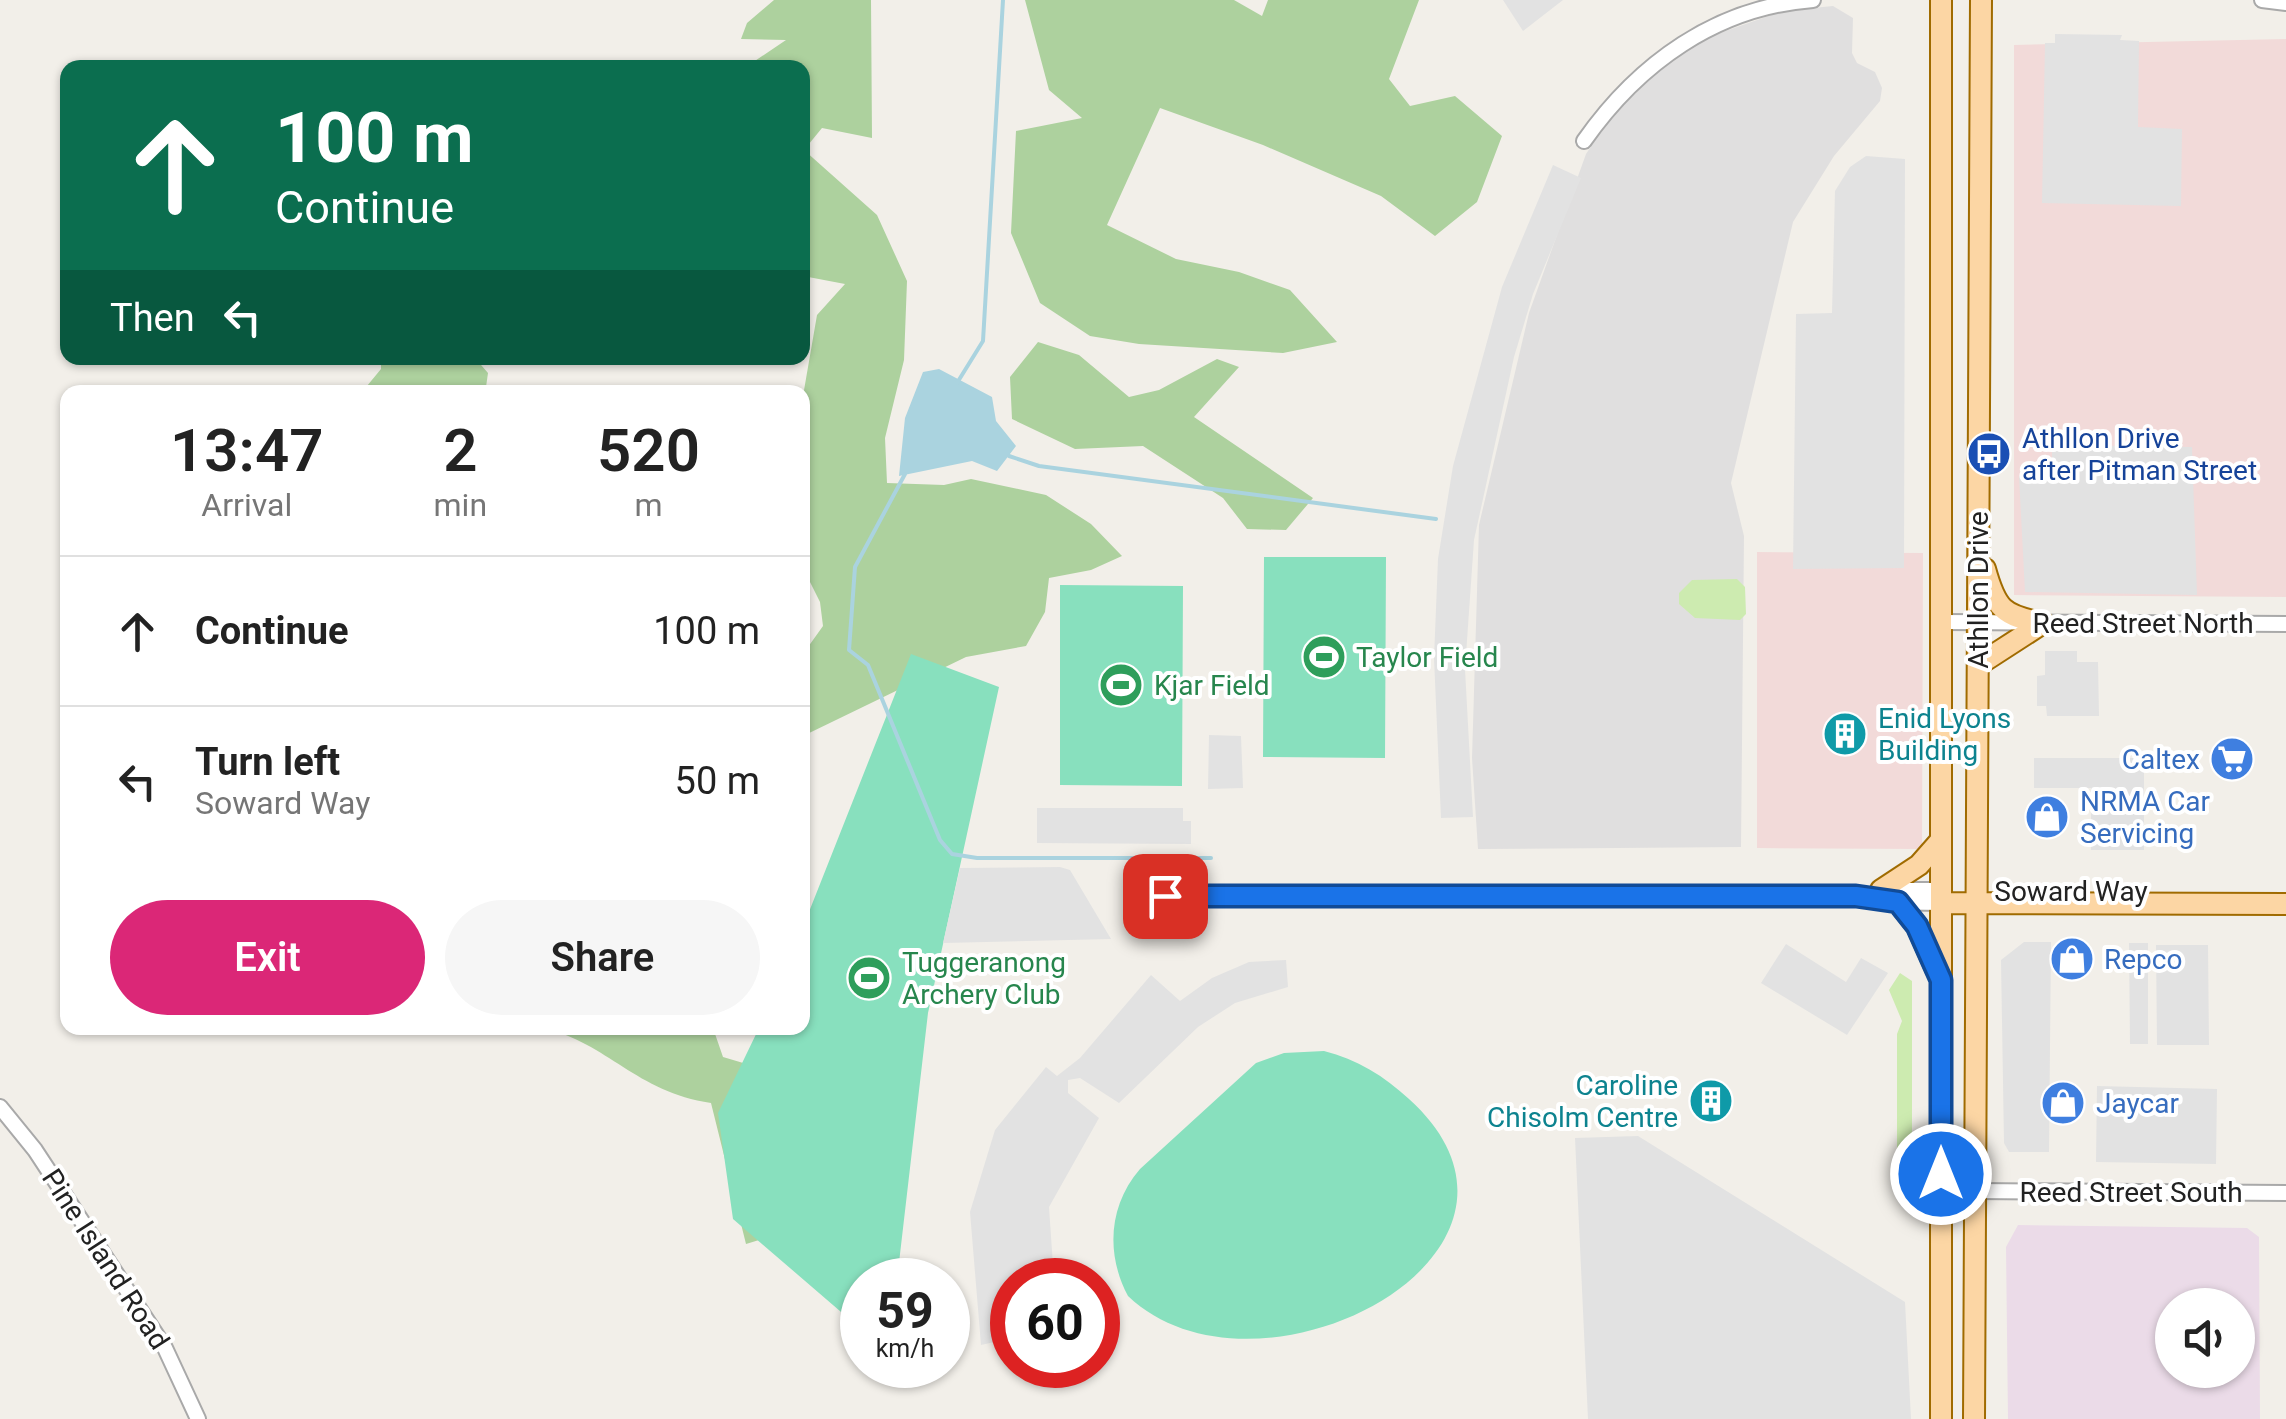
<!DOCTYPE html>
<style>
:root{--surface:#fff;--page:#f6f6f6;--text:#222;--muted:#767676;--line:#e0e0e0;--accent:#db2777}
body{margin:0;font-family:Roboto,sans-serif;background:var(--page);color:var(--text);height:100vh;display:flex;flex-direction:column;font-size:38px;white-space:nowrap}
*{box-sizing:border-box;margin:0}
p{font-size:32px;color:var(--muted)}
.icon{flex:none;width:55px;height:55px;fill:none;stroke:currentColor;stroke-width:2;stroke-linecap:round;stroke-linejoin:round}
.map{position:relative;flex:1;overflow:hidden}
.details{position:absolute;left:60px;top:385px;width:750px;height:650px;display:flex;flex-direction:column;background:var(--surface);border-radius:20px;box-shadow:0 2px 8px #0004}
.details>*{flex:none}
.top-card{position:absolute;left:60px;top:60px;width:750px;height:305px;border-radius:20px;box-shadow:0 2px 8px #0004;background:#0b6e4f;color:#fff;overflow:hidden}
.fabs{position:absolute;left:2155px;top:1288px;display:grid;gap:20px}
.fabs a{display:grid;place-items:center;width:100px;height:100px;border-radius:50%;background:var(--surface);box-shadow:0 2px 8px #0004;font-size:50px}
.speed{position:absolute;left:840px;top:1258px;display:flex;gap:20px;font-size:50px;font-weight:700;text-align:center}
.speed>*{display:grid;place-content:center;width:130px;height:130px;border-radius:50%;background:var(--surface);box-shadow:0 2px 8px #0004;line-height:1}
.speed small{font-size:25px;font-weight:400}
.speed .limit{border:15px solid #d22;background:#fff;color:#111}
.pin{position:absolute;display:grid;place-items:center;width:85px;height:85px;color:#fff;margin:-42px;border-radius:20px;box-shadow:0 5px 15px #0006}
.me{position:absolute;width:110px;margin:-55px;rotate:0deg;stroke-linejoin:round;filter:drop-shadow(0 0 8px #0008)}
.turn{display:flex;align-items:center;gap:35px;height:210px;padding:0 50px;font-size:45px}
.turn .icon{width:130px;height:130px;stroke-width:2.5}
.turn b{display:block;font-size:70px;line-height:85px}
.then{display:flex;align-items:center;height:95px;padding:0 50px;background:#0003;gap:20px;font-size:38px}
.eta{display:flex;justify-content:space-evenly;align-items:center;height:170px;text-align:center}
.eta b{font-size:60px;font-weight:600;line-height:70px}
.cta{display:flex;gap:20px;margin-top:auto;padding:20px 50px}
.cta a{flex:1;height:115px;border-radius:60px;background:var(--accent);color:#fff;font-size:40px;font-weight:600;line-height:115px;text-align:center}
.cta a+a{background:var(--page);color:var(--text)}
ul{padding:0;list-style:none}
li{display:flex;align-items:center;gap:30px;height:150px;padding:0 50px;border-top:2px solid var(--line)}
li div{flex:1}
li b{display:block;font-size:38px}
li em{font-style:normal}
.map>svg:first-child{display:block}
</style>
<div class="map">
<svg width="2286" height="1419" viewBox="0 0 2286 1419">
<rect width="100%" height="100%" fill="#f2efe9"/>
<!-- residential -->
<path fill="#e0dfdf" d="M1833,6L1853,18L1852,53L1857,63L1875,72L1882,88L1880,101L1834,156L1793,222L1731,483L1744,536L1741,847L1478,849L1472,758L1479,525L1529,313L1586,154L1610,118L1670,60L1714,35L1783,11Z"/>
<!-- commercial -->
<path fill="#f2dad9" d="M2286,39V597L2014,595V45Z
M1757,552L1923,553L1922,849L1757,848Z"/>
<!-- industrial -->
<path fill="#ebdbe8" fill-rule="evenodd" d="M2018,1225L2247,1228L2259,1237L2260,1419H2008L2006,1247ZM2172,1305H2238V1370H2172Z"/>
<!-- grass -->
<path fill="#cdebb0" d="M1737,579L1745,587L1746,614L1740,620L1695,618L1679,604V593L1692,580Z
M1900,973L1912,981V1204L1897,1191V1034L1902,1021L1889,990Z"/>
<!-- forest -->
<path fill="#add19e" d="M774,0H871L872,138L822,128L804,150L877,215L907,281L904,360L885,438L887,483L944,485L971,479L1046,495L1091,524L1122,556L1091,570L1049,578L1045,612L1026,646L966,657L803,736V654L823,626L820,602L803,568V396L817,315L845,284L803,276L802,68L746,67L786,40L741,39L747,23Z
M1025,0H1234L1262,16L1268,0H1419L1389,79L1410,106L1455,96L1502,136L1477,202L1435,236L1381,196L1263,145L1160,108L1107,225L1176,259L1239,272L1290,290L1337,342L1283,353L1139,344L1090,336L1040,303L1011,233L1016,131L1082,118L1049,90Z
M1038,342L1079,355L1129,397L1159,390L1217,359L1239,367L1194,417L1313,498L1286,530L1247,529L1223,498L1143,446L1075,449L1012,419L1010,377Z
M381,358H475L488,373L486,387L473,392H362L381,369Z
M543,1028H713L723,1057L760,1068L776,1235L746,1244L711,1103C636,1092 608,1043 543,1028Z"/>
<!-- pitch -->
<path fill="#88e0be" d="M1264,557H1386L1385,758L1263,757Z
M1060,585L1183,586L1182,786L1060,785Z
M911,654L999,687L928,1013L897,1280H862V1330L733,1219L718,1113L759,1028H802L803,927Z
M1324,1051C1357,1059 1384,1076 1409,1099C1579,1253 1257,1419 1128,1296C1106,1255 1108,1206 1140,1169L1256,1063L1284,1053Z"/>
<!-- parking -->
<path fill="#e2e2e2" d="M1503,0H1563L1523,31Z
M2055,34L2122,35L2120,40L2139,41L2138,127L2182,129L2181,206L2042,203L2045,43H2055Z
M1866,156L1905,159L1904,568L1793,569L1796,314L1832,313L1835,191L1850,167Z
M1553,165L1581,178L1533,294L1514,357L1474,540L1465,669L1473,817L1441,818L1434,658L1438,559L1453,466L1502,287Z
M2052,445L2192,447L2197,595L2025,592L2019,476H2052Z
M2045,651H2077V662H2098L2099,716H2047L2046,706H2037V676L2045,675Z
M1209,735L1241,736L1243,788L1208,789Z
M2034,758H2144V850H2091V788H2034Z
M1037,808H1183V821H1191V844L1037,843Z
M1060,867L1070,870L1111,939L943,943L960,868Z
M2024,942H2051L2049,1152H2009L2004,1143L2001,960Z
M2129,943H2148V1044H2130Z
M1786,944L1846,982L1861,958L1888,973L1847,1035L1761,983Z
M2156,945H2208L2209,1045H2157Z
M1286,960L1288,987L1235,1003L1198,1027L1119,1103L1080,1078L1068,1080V1093L1099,1118L1049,1207L1054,1280H1012V1338L981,1345L970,1212L995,1130L1046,1067L1057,1076L1080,1058L1151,975L1180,1001L1212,978L1249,962Z
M2097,1086L2217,1089L2216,1164L2096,1162Z
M1638,1136L1905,1302L1911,1419H1588L1575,1138Z"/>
<!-- water -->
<path fill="#aad3df" d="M939,369L992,397L996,421L1016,446L997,471L972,461L899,476L905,418L923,372Z"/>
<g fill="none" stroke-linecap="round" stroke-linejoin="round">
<!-- stream -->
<path stroke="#aad3df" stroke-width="4" d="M957,383L983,341L1003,0
M1009,456L1039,466L1436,519
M905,474L855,567L849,650L868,665L940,840L952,854L977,858H1211"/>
<defs>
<path id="street" d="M2262,0L2286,3
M1584,141C1638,64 1716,7 1813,0
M1941,622L2286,624
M1881,890H1941
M1165,896H1856L1881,902L1941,903
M0,1107L35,1150L165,1348L198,1419
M1975,1191L2286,1193"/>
<path id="primary" d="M1985,569C1996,609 2003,616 2043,623
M1978,665L2043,623
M1881,890L1919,865L1941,840
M1898,902L1917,926L1936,969
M1941,903L2286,904
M1941,1419V0
M1974,1419L1981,0"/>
</defs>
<!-- street casing -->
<use href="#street" stroke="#a9a9a9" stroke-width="18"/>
<!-- primary casing -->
<use href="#primary" stroke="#a06b00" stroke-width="24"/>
<!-- street -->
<use href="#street" stroke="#fff" stroke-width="14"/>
<!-- primary -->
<use href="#primary" stroke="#fcd6a4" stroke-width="20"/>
</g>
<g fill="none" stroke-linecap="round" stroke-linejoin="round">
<defs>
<path id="route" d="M1165,896H1856L1898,902L1917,926L1941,980V1174"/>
</defs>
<!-- route casing -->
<use href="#route" stroke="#114b97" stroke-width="25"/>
<!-- route -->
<use href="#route" stroke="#1a73e8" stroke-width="18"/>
</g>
<!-- icons -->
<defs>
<symbol id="bus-disc" viewBox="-11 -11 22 22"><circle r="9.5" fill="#1a4fb4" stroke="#fff"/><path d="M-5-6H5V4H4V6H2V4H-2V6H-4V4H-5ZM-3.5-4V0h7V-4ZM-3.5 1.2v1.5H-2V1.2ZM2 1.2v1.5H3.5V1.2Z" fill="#fff"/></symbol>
<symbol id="stadium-disc" viewBox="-11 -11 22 22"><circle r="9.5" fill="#2e9e5b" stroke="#fff"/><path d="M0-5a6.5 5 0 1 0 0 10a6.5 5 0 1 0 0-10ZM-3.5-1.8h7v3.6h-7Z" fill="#fff"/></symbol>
<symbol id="building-disc" viewBox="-11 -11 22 22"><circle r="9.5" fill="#0f9aa8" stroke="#fff"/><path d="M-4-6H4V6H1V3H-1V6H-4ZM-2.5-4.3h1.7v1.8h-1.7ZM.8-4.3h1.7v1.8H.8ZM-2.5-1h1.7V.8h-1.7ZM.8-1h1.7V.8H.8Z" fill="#fff"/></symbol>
<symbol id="supermarket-disc" viewBox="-11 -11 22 22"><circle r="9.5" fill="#3f7fe0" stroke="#fff"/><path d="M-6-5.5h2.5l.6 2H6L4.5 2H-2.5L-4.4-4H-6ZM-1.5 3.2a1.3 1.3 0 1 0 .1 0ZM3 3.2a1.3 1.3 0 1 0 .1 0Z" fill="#fff"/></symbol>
<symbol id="shop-disc" viewBox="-11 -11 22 22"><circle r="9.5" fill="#3f7fe0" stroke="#fff"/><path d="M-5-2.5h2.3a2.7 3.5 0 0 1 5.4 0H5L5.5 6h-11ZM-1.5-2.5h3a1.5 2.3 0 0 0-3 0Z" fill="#fff"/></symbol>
</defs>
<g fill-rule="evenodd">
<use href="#bus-disc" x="1964" y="429" width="50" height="50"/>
<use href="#stadium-disc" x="1299" y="632" width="50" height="50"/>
<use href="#stadium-disc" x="1096" y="660" width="50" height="50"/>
<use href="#building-disc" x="1820" y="709" width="50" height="50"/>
<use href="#supermarket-disc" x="2207" y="734" width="50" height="50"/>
<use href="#shop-disc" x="2022" y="792" width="50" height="50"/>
<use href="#shop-disc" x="2047" y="934" width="50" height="50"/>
<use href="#stadium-disc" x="844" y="953" width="50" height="50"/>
<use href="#building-disc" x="1686" y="1076" width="50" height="50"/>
<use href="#shop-disc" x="2038" y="1078" width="50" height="50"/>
</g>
<g text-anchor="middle" stroke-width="8" stroke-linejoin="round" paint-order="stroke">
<!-- transit labels -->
<g font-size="28" fill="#164399" stroke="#fff" text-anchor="start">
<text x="2022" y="448">Athllon Drive<tspan x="2022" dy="32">after Pitman Street</tspan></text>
</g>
<!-- street labels -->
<g font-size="28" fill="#222" stroke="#fff">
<text transform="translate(1978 590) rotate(-90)" y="10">Athllon Drive</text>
<text x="2143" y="633">Reed Street North</text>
<text x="2071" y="901">Soward Way</text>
<text x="2131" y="1202">Reed Street South</text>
<text transform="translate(106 1259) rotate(57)" y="10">Pine Island Road</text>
</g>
<!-- leisure labels -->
<g font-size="28" fill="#27864d" stroke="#fff" text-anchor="start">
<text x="1356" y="667">Taylor Field</text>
<text x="1154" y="695">Kjar Field</text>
<text x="902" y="972">Tuggeranong<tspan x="902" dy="32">Archery Club</tspan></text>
</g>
<!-- culture labels -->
<g font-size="28" fill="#0d838f" stroke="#fff" text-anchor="start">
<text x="1878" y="728">Enid Lyons<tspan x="1878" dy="32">Building</tspan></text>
<text x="1678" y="1095" text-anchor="end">Caroline<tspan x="1678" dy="32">Chisolm Centre</tspan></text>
</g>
<!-- shop labels -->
<g font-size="28" fill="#366cbe" stroke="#fff" text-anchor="start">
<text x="2200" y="769" text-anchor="end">Caltex</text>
<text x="2080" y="811">NRMA Car<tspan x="2080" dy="32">Servicing</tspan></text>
<text x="2104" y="969">Repco</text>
<text x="2096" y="1113">Jaycar</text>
</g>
</g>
</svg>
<div class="fabs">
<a><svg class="icon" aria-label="sound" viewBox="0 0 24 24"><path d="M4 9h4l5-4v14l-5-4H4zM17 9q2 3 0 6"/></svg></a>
</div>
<div class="speed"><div>59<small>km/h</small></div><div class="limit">60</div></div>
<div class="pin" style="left:1165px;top:896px;background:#d93025"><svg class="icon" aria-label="arrive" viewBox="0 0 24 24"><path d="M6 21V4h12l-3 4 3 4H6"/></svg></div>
<svg class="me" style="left:1941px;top:1174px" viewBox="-20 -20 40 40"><circle r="17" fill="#1a73e8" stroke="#fff" stroke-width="3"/><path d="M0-11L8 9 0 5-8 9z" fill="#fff"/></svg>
<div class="top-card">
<div class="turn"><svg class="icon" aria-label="ahead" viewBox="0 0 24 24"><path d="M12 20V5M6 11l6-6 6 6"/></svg><div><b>100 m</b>Continue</div></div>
<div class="then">Then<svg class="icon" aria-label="left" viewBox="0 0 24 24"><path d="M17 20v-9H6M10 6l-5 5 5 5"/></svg></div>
</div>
<section class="details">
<div class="eta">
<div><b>13:47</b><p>Arrival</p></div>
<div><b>2</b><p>min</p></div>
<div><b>520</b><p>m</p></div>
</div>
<ul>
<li><svg class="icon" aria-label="ahead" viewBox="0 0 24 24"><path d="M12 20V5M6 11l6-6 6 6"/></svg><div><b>Continue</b></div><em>100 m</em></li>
<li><svg class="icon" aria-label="left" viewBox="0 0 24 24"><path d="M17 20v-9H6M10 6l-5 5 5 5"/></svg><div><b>Turn left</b><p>Soward Way</p></div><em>50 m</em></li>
</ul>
<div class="cta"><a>Exit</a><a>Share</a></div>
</section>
</div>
